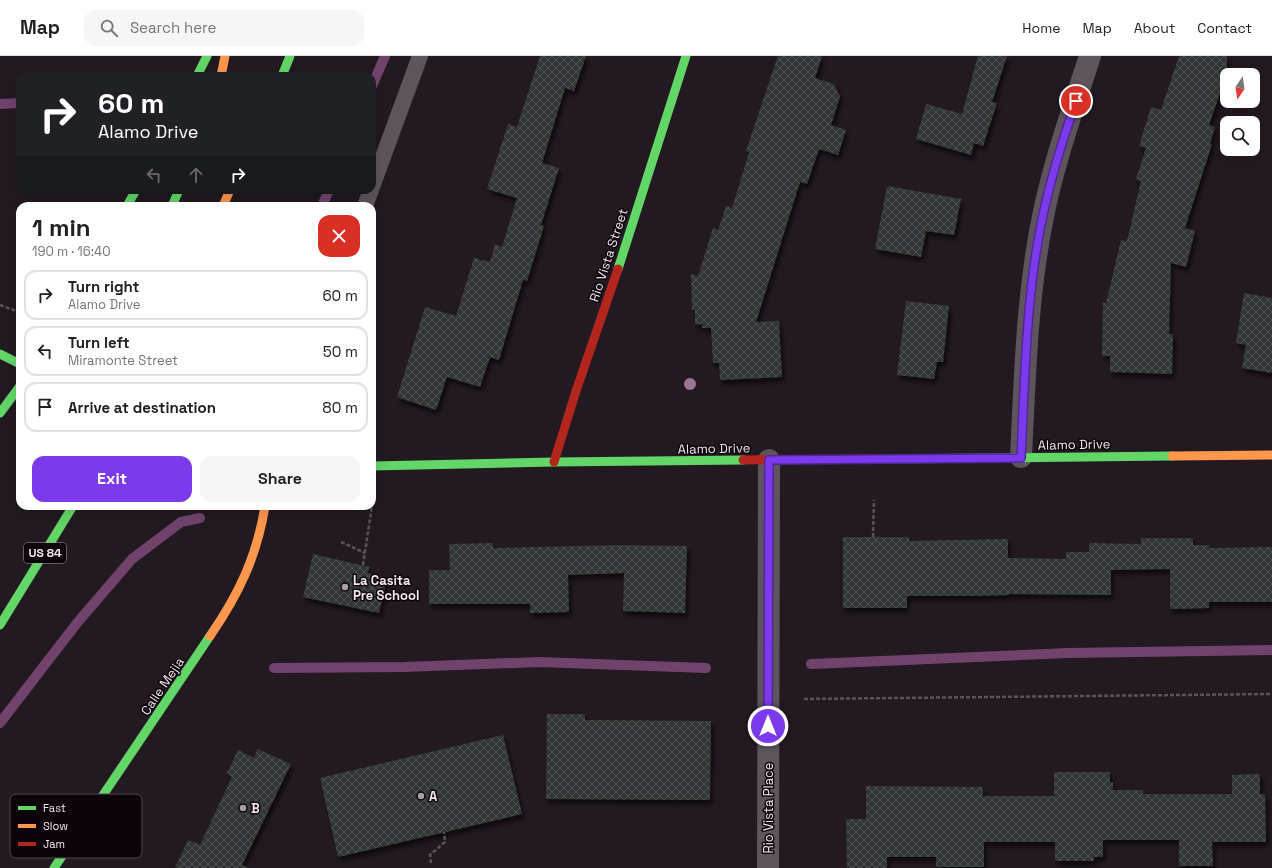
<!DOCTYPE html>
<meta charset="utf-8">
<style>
:root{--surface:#fff;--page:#f6f6f6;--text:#202124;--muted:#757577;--line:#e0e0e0;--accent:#7c3aed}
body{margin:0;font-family:"Space Grotesk",sans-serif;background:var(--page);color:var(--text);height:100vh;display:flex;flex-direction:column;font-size:15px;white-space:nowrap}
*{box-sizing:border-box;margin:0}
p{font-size:13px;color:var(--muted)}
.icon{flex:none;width:22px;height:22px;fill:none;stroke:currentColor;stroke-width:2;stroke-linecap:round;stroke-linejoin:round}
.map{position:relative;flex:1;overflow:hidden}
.panel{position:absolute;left:16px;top:146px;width:360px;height:308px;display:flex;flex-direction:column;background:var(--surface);border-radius:12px;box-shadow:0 4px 16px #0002}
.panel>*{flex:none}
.hud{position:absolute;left:16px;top:16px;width:360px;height:122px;border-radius:12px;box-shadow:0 4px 16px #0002;background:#202124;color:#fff;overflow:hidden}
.needle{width:26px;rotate:193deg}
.buttons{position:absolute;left:1220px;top:12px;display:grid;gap:8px}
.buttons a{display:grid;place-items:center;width:40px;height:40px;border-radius:8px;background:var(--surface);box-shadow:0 4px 16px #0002;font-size:20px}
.pin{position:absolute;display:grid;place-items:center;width:34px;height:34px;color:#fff;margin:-17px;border:2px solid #fff;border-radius:50%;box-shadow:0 1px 4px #0007}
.me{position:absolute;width:44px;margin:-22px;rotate:0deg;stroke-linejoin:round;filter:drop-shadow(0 0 3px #0008)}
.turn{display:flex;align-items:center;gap:14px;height:84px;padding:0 16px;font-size:18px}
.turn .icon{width:52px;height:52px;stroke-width:2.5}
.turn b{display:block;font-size:28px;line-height:34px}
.lanes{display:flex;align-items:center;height:38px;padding:0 16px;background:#0003;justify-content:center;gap:20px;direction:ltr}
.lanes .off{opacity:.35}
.round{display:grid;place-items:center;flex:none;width:42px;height:42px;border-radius:12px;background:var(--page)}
.overview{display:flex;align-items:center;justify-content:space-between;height:68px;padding:0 16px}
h1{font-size:24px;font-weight:700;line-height:30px}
.action{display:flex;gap:8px;margin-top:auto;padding:8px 16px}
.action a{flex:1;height:46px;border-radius:12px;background:var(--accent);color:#fff;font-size:16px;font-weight:700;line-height:46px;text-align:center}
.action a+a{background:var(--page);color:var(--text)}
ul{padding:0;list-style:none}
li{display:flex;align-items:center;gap:12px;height:50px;margin:0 8px 6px;padding:0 8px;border:2px solid var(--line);border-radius:12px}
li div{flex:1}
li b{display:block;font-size:15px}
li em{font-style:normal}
header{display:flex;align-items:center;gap:24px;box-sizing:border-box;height:56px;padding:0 20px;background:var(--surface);border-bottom:1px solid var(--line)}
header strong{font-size:19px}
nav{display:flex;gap:22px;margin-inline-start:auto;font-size:14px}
.search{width:280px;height:36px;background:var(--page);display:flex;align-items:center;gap:10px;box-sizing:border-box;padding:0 14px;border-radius:12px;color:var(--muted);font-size:15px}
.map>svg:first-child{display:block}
</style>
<header>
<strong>Map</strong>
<div class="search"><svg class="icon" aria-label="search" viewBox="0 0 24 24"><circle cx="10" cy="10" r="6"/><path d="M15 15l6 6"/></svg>Search here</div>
<nav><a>Home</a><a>Map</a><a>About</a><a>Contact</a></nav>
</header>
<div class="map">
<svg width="1272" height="812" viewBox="0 0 1272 812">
<defs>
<pattern id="building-cross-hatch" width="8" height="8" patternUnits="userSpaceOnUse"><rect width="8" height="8" fill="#313634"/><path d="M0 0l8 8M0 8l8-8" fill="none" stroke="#4f5352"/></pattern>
<filter id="shadow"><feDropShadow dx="2.5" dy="4.5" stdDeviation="2" flood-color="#0009"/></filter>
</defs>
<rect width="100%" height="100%" fill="#221921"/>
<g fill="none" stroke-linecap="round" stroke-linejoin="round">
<!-- stream -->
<path stroke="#71436c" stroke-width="10" d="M372,30L385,0
M0,48L20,47
M322,150L329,134
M811,608L1068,597L1272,594
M274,612L404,611L539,606L706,612
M0,667L77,567L132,503L181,466L200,462"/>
</g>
<!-- building -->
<path fill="url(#building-cross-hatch)" filter="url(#shadow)" d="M540,0H586L574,35L565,32L542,107L559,112L541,169L544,170L527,225L523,224L499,304L490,301L480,331L447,321L436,354L397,341L425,251L456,260L474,202L490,206L495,188L502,191L517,142L487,133L508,68L517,71Z
M778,0H822L815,22L834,28L840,41L831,69L846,74L838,99L819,93L807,128L800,126L756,266L779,265L782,321L720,324L719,307H713L711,272H702V268L695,269V254H692L691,218L698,220L713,172L718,174L726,150L732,152L749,96L746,95Z
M978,0H1007L992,46L997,47L983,90L974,87L971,99L916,83L926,48L962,58Z
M1179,0H1227V17L1209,69L1215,71L1210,88H1212L1185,172L1195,175L1186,211L1171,207L1169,278H1173L1172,318L1110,316V300H1102L1103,247H1106L1121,184L1127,185L1141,125L1136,123L1146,92L1139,90L1151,51L1161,54Z
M887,130L961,143L954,179L926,175L921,201L875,193Z
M1244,237L1272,242V317L1242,312L1246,289L1236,287Z
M906,245L949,250L943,306H937L934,323L897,319Z
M843,481H909V485L1008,483V502L1066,503V496H1089V487L1141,488V482H1193V489H1209V492L1272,491V546H1209V552L1170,553V513L1111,514V539L1009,538V539L968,540H907V552H843Z
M493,487V492L618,489L687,490L685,557L623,555L624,517L568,519L569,556L530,557V548H429V514H450L449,488Z
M313,498L369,511L368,517L387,522L379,557L303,541Z
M547,658H585V664L711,665L710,744L546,743Z
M503,679L522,758L338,801L320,722Z
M258,693L291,708L242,809L249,812H175L188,784L200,789L232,721L227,717L238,694L254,702Z
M1054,716H1110V727L1113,726V734H1143V738H1232V719L1260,718V738H1265L1266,786H1212L1213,810H1179V784H1103V801H1094V805H1055V786H984V811H936V801H887V812H847L846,763H866V730L983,731V740H1054Z"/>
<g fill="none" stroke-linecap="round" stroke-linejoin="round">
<!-- path -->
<path stroke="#5a5358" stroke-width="2.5" stroke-dasharray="4 2" stroke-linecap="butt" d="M0,249L16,255
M873,481L874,444
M341,486L365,497
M363,509L372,450
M804,643L1272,638
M431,807L430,799L445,786L444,776"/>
<!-- lane -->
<path stroke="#5e555c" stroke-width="16" d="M372,131L420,0
M365,150L371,134"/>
<!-- street -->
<path stroke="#5e555c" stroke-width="22" d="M1021,401C1025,318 1027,233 1045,151C1056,100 1074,50 1090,0
M768,812L769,404"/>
<!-- fast -->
<path stroke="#63d668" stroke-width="9" d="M197,20L207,0
M282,20L290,0
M127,150L136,134
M172,150L179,134
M618,213L686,0
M0,298L20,308
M0,357L20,330
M893,403L1172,400
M372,410L554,406L743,404
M0,569L73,450
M54,812L210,580"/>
<!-- slow -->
<path stroke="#ff974d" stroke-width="9" d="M221,20L225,0
M223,150L230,134
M1172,400L1272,399
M210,580C239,538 257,500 265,450"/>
<!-- jam -->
<path stroke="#b3261e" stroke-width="9" d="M743,404L893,403
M554,406L576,335L618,213"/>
</g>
<!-- trees -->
<circle fill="#9c7596" cx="690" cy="328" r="6"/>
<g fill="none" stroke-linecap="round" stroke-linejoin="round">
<defs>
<path id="route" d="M768,670L769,404L1021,402C1025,318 1026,232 1045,150C1053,115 1064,80 1076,45"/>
</defs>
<!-- route casing -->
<use href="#route" stroke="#51269a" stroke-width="10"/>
<!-- route -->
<use href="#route" stroke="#7c3aed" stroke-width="7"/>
</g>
<!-- markers -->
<g fill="#a99ea8" stroke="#0b050a" stroke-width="1.5">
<circle cx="345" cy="531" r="4"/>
<circle cx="421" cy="740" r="4"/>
<circle cx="243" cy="752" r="4"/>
</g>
<g text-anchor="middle" stroke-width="3" stroke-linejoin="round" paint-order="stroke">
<!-- shield labels -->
<rect fill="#0b050a" stroke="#ada2ab" stroke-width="1" x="24" y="487" width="42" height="20" rx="3"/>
<g font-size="12" font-weight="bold" fill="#f2e6f0">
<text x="45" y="501">US 84</text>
</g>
<!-- street labels -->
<g font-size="13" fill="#f2e6f0" stroke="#0b050a">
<text transform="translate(608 199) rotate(-72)" y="5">Rio Vista Street</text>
<text transform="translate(1074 388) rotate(-1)" y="5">Alamo Drive</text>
<text transform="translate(714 392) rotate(-1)" y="5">Alamo Drive</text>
<text transform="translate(162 630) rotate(-56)" y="5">Calle Mejia</text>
<text transform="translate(768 752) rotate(-90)" y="5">Rio Vista Place</text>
</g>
<!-- poi labels -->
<g font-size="13" font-weight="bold" fill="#f2e6f0" stroke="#0b050a" text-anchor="start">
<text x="353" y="529">La Casita<tspan x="353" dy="15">Pre School</tspan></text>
<text x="429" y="745">A</text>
<text x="251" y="757">B</text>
</g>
</g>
<!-- legend -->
<rect x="10" y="738" width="132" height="64" rx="6" fill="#0b050a" stroke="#50484f" stroke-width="1"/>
<rect x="18" y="750" width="18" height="4" fill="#63d668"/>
<rect x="18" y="768" width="18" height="4" fill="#ff974d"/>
<rect x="18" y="786" width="18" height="4" fill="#b3261e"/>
<g font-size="11" fill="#f2e6f0">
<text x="43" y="756">Fast</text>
<text x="43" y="774">Slow</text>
<text x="43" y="792">Jam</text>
</g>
</svg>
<div class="buttons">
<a><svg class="needle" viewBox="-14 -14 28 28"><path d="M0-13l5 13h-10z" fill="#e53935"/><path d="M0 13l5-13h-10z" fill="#757577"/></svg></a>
<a><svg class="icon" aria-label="search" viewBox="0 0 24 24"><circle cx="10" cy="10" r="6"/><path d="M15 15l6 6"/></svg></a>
</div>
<div class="pin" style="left:1076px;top:45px;background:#d93025"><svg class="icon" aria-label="arrive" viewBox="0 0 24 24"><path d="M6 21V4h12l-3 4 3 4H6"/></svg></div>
<svg class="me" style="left:768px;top:670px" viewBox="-20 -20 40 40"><circle r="17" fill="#7c3aed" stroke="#fff" stroke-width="3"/><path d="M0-11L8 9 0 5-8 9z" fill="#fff"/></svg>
<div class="hud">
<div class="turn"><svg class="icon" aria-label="right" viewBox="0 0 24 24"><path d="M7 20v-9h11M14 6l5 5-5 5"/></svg><div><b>60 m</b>Alamo Drive</div></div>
<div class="lanes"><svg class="icon off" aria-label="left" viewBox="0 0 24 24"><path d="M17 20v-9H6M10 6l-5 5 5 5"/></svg><svg class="icon off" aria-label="ahead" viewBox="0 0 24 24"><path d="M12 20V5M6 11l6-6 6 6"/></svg><svg class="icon" aria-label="right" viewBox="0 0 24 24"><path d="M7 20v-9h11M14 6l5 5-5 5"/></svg></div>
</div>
<section class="panel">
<div class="overview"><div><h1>1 min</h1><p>190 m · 16:40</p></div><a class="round" style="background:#d93025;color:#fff"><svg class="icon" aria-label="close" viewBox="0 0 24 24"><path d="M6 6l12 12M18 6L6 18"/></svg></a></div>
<ul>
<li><svg class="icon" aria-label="right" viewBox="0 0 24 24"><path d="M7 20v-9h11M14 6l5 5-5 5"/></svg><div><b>Turn right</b><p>Alamo Drive</p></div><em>60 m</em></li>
<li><svg class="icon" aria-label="left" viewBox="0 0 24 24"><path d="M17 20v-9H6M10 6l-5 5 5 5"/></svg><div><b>Turn left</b><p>Miramonte Street</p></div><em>50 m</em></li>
<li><svg class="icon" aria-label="arrive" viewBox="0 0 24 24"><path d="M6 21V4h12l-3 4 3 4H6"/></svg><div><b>Arrive at destination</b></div><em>80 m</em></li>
</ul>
<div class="action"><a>Exit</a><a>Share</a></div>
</section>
</div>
